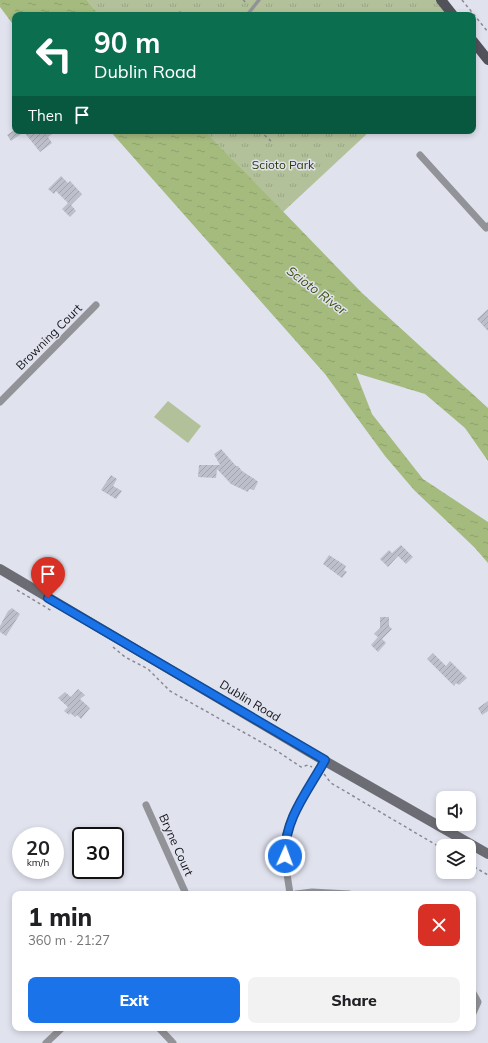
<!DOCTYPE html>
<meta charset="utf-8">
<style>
:root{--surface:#fff;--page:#f2f2f2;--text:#202124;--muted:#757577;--accent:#1a73e8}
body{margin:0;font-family:Mulish,sans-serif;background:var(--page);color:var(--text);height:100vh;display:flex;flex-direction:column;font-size:15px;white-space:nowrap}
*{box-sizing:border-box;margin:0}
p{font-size:13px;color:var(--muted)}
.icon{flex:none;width:22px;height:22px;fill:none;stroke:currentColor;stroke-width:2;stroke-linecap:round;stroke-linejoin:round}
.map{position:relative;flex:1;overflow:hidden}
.side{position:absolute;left:12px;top:891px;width:464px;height:140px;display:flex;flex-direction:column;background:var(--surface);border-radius:8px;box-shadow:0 2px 6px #0003}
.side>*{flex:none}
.hud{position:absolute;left:12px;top:12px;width:464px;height:122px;border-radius:8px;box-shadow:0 2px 6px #0003;background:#0b6e4f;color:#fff;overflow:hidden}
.fabs{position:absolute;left:436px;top:791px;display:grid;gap:8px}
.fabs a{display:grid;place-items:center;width:40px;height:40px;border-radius:8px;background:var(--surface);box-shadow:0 2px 6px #0003;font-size:20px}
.speed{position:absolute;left:12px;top:827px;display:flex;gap:8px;font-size:20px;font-weight:700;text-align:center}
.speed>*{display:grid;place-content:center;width:52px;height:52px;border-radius:50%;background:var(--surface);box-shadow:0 2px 6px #0003;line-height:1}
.speed small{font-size:10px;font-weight:400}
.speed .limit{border:2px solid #111;border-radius:6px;background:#fff;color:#111}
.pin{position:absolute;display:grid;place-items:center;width:34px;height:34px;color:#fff;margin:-41px -17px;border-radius:50% 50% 50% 0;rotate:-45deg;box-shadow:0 0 4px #0007}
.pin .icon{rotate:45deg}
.me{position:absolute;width:44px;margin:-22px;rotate:2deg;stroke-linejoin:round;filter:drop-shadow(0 0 3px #0008)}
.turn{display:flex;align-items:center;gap:14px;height:84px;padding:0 16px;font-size:18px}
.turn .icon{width:52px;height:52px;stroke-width:2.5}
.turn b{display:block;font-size:28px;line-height:34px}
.then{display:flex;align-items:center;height:38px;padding:0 16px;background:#0003;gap:8px;font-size:15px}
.round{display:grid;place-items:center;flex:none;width:42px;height:42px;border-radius:8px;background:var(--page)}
.head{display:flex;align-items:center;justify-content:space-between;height:68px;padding:0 16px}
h1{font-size:24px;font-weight:800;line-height:30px}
.cta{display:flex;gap:8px;margin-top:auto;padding:8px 16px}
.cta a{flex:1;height:46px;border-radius:8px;background:var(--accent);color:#fff;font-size:16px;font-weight:800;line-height:46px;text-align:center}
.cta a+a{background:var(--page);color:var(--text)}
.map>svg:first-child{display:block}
</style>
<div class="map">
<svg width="488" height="1043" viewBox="0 0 488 1043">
<defs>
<pattern id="park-tufts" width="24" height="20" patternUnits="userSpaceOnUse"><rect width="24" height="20" fill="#b3c19a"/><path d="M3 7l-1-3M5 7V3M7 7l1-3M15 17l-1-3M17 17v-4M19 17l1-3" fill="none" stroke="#99a584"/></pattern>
<pattern id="water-ripples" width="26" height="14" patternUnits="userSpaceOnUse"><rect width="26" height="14" fill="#a5bb7e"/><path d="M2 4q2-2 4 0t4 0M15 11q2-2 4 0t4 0" fill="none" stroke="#8da06c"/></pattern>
<pattern id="building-hatch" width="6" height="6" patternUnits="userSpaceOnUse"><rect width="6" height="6" fill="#bdbfca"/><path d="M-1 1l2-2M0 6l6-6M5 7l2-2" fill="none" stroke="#a2a3ad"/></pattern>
</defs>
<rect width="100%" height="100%" fill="#e0e2ee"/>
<!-- park -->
<path fill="url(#park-tufts)" d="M87,0H441L453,15H99Z
M205,131H370L283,212Z"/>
<!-- garden -->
<path fill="#b3c19a" d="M168,401L201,426L188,443L154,417Z"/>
<!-- water -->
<path fill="url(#water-ripples)" d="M0,0H87L99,15H15V27L0,7Z
M110,131H205L362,293L488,408V461L465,428L425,394L356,373L372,414L423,479L488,522V563L474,547L414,490L385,456L325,374Z"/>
<!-- building -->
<path fill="url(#building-hatch)" d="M13,131H56L48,137L52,143L40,152L24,132L11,141L7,135Z
M61,176L68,183L70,181L82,194L71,205L76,211L70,217L62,209L68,203L56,191L54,194L48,189Z
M488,309V331L477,319Z
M221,449L236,466H238L242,471L256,480L258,482L254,490L249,489L248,492L231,484L217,469L216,478L198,477L199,465H220L214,454Z
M111,475L117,479L113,486L122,491L116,499L101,490Z
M401,545L413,557L406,564L398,556L388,567L380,559L389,550L392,553Z
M329,555L346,566L344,570L347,572L342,578L323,564Z
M12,608L20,614L6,636L0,632V626L8,611Z
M380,617H389V626L392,629L382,639L386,643L378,652L371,645L378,637L374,634L380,628Z
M433,653L446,666L450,661L467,678L459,685L456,683L454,686L427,659Z
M78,689L85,695L80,699L90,708L81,719L77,715L75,717L70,713L69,715L64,711L68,707L58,698L65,692L71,697Z
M488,701V711L482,715L478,708Z"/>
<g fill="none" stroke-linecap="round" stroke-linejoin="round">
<!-- path -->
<path stroke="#898a92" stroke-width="1.5" stroke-dasharray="3 3" stroke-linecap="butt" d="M243,0L248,4
M462,0L488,32
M176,15L178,11L185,15
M260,131L273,143
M17,590L52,611
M113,647L125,657L148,669L170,691L277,751L301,767L308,765L312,767
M324,774L331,783L443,849
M469,864L488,875"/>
<!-- service -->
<path stroke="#929398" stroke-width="3.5" d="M247,15L259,0"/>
<!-- minor -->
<path stroke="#929398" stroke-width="7" d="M420,155L486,228L488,226
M0,402L96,305
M146,805L186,894
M290,894C288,878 284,862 285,845C286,814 310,787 325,760
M296,894L312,892L349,894
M473,993L478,1002L473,1013
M159,1028L173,1043
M46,1043L62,1028"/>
<!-- secondary -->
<path stroke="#6c6d74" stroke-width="10" d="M0,569L311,753L488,854"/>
<!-- primary -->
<path stroke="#51525a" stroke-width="10" d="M441,0L453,15
M473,41L488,60"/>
</g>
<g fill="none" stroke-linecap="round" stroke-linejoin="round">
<defs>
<path id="route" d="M48,598L325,760C308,791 284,819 285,856"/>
</defs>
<!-- route casing -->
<use href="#route" stroke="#114b97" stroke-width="10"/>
<!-- route -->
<use href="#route" stroke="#1a73e8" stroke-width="7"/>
</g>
<g text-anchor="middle" stroke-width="3" stroke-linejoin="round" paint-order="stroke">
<!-- park labels -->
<g font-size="12" fill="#2b3809" stroke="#e0e2ee">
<text x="283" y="169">Scioto Park</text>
</g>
<!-- street labels -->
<g font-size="12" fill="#141418" stroke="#e0e2ee">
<text transform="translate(49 337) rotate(-45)" y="4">Browning Court</text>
<text transform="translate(250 701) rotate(31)" y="4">Dublin Road</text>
<text transform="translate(176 845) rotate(66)" y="4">Bryne Court</text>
</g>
<!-- water labels -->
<g font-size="13" font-style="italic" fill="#3e510c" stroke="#e0e2ee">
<text transform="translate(317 290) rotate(37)" y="5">Scioto River</text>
</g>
</g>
</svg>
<div class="fabs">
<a><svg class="icon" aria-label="sound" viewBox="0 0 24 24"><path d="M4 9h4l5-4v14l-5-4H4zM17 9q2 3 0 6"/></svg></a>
<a><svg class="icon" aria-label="layers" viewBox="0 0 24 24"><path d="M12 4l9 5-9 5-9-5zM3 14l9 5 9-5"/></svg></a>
</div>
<div class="speed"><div>20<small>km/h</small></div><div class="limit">30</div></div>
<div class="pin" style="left:48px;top:598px;background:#d93025"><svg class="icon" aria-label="arrive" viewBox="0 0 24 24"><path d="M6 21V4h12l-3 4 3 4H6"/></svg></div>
<svg class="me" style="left:285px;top:856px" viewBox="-20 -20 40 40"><circle r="17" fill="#1a73e8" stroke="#fff" stroke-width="3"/><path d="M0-11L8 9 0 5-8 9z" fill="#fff"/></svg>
<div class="hud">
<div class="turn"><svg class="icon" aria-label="left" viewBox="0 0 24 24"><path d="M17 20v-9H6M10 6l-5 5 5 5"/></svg><div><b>90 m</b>Dublin Road</div></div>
<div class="then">Then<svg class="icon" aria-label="arrive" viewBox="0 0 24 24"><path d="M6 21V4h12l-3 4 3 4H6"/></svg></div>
</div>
<section class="side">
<div class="head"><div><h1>1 min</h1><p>360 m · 21:27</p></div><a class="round" style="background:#d93025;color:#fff"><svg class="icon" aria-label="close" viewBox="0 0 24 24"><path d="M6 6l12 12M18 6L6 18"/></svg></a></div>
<div class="cta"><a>Exit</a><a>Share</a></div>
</section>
</div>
